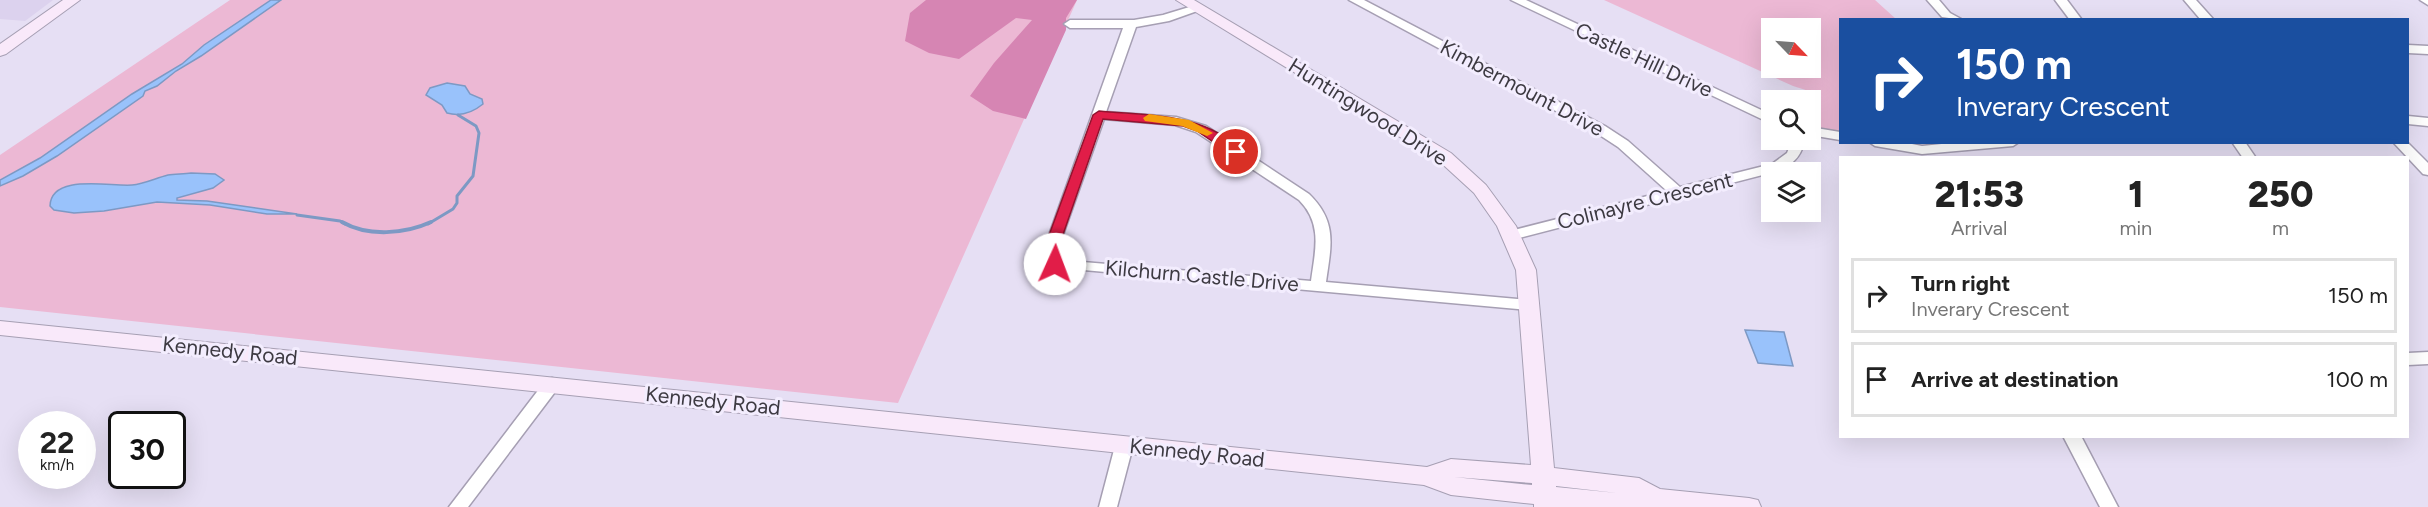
<!DOCTYPE html>
<style>
:root{--surface:#fff;--page:#f6f6f6;--text:#222;--muted:#767676;--line:#e0e0e0}
body{margin:0;font-family:Figtree,sans-serif;background:var(--page);color:var(--text);height:100vh;display:flex;flex-direction:column;font-size:22px;white-space:nowrap}
*{box-sizing:border-box;margin:0}
p{font-size:20px;color:var(--muted)}
.icon{flex:none;width:33px;height:33px;fill:none;stroke:currentColor;stroke-width:2;stroke-linecap:round;stroke-linejoin:round}
.map{position:relative;flex:1;overflow:hidden}
.panel{position:absolute;left:1839px;top:156px;width:570px;height:282px;display:flex;flex-direction:column;background:var(--surface);border-radius:0px;box-shadow:0 6px 24px #0002}
.panel>*{flex:none}
.top-card{position:absolute;left:1839px;top:18px;width:570px;height:126px;border-radius:0px;box-shadow:0 6px 24px #0002;background:#1a4fa0;color:#fff;overflow:hidden}
.needle{width:39px;rotate:115deg}
.buttons{position:absolute;left:1761px;top:18px;display:grid;gap:12px}
.buttons a{display:grid;place-items:center;width:60px;height:60px;border-radius:0px;background:var(--surface);box-shadow:0 6px 24px #0002;font-size:30px}
.speed{position:absolute;left:18px;top:411px;display:flex;gap:12px;font-size:30px;font-weight:700;text-align:center}
.speed>*{display:grid;place-content:center;width:78px;height:78px;border-radius:50%;background:var(--surface);box-shadow:0 6px 24px #0002;line-height:1}
.speed small{font-size:15px;font-weight:400}
.speed .limit{border:3px solid #111;border-radius:9px;background:#fff;color:#111}
.pin{position:absolute;display:grid;place-items:center;width:51px;height:51px;color:#fff;margin:-26px;border:3px solid #fff;border-radius:50%;box-shadow:0 2px 6px #0007}
.me{position:absolute;width:66px;margin:-33px;rotate:2deg;stroke-linejoin:round;filter:drop-shadow(0 0 4px #0008)}
.turn{display:flex;align-items:center;gap:21px;height:126px;padding:0 18px;font-size:27px}
.turn .icon{width:78px;height:78px;stroke-width:2.5}
.turn b{display:block;font-size:42px;line-height:51px}
.eta{display:flex;justify-content:space-evenly;align-items:center;height:102px;text-align:center}
.eta b{font-size:36px;font-weight:800;line-height:42px}
ul{padding:0;list-style:none}
li{display:flex;align-items:center;gap:18px;height:75px;margin:0 12px 9px;padding:0 6px;border:3px solid var(--line);border-radius:0px}
li div{flex:1}
li b{display:block;font-size:22px}
li em{font-style:normal}
.map>svg:first-child{display:block}
</style>
<div class="map">
<svg width="2428" height="507" viewBox="0 0 2428 507">
<rect width="100%" height="100%" fill="#e6dff4"/>
<!-- built -->
<path fill="#dcd2ee" d="M0,0H53L25,21L0,19Z"/>
<!-- green -->
<path fill="#ecb8d4" fill-rule="evenodd" d="M230,0H1077L898,403L0,307V155Z
M1604,0H1875L1896,19L1840,20V132L1811,126L1810,100L1812,92L1793,86ZM1772,28H1810V68H1772Z"/>
<!-- forest -->
<path fill="#d685b3" d="M926,0H1077L1066,18V30L1026,119L993,111L970,96L994,63L1032,20L1016,18L959,59L929,53L905,41L910,13Z"/>
<!-- water -->
<path fill="#99c2fb" stroke="#7d99c4" stroke-width="1.5" d="M271,0H281L201,56L176,71L157,86L145,91L143,96L57,156L23,176L0,186V180L40,158L132,94L182,64L204,45Z
M447,83L465,86L470,94L482,99L483,104C472,113 461,117 447,113L442,105L426,95L430,88Z
M191,173L215,174L224,180L213,188L177,198V200L207,201L297,214H267L210,205L157,202L104,211L74,213L54,210L50,206C51,173 111,187 132,185C144,184 156,178 168,175C175,174 184,174 191,173Z
M1745,330L1784,332L1793,366L1758,363Z"/>
<g fill="none" stroke-linecap="round" stroke-linejoin="round">
<!-- stream-far1 -->
<path stroke="#7d99c4" stroke-width="3" d="M297,215L340,221L345,224
M428,224L453,209L457,203V196L473,176L479,133L476,126L458,115"/>
<!-- stream -->
<path stroke="#7d99c4" stroke-width="4" d="M342,222C368,237 405,234 431,222"/>
<defs>
<path id="street" d="M1349,0H1364L1605,126L1628,141L1680,187L1772,164L1787,153L1792,140H1804C1803,154 1794,163 1782,170L1511,240L1506,238L1504,235L1506,232L1667,191L1618,147L1595,132Z
M1511,0H1526L1772,115V124Z
M1927,0H1939L1950,13L1963,20L1942,17Z
M2055,0H2067L2082,20H2070Z
M2184,0H2196L2214,20H2201Z
M2420,0H2428V5Z
M1196,5L1202,8L1200,10L1169,21L1136,27L1106,112L1176,117L1206,126L1309,194C1338,222 1331,246 1326,282L1530,300L1538,305L1536,309L1530,310L1050,267L1042,259L1044,249L1123,28H1070L1064,24L1070,20H1134L1163,15ZM1104,119L1175,125L1196,132L1299,200C1323,224 1315,251 1311,281L1059,260L1058,249Z
M2408,45L2428,46V54L2408,53Z
M2408,116L2428,118V126L2408,124Z
M1810,127L1840,132V140L1810,135Z
M1869,142H1902L1922,146L1961,142H2019L2013,146L1922,154L1875,146Z
M2232,142H2245L2256,158H2243Z
M2393,142H2407L2428,163V175L2423,174Z
M2428,352V364L2408,365V353Z
M552,378L558,380L560,384L558,388L468,507H449L546,380Z
M2063,436H2081L2118,507H2100Z
M1124,439L1130,441L1133,446L1117,507H1099L1115,446L1118,441Z"/>
<path id="secondary" d="M63,0H80L6,54L0,56V44Z
M1176,0H1194L1451,153L1486,185L1516,226L1536,270L1554,468L1639,478L1660,489L1749,498L1758,500L1761,507H1534V504L1451,495L1424,485L0,335V321L1427,467L1451,459L1531,465L1516,270L1497,226L1474,193L1439,161ZM1454,477L1532,483V485ZM1556,486L1617,493L1556,487Z"/>
</defs>
<!-- street casing -->
<use href="#street" stroke="#a69fb3" stroke-width="3"/>
<!-- secondary casing -->
<use href="#secondary" stroke="#a69fb3" stroke-width="2"/>
<!-- street -->
<use href="#street" fill="#fff" fill-rule="evenodd"/>
<!-- secondary -->
<use href="#secondary" fill="#f9e9fa" fill-rule="evenodd"/>
</g>
<!-- route -->
<path fill="#e11d48" stroke="#92132f" stroke-width="1.5" d="M1099,111C1147,116 1206,112 1242,152L1236,155L1231,154L1197,131L1183,126L1103,119L1058,249L1057,258L1062,264L1055,269L1050,267L1043,259L1044,249L1093,115Z"/>
<!-- slow -->
<path fill="#f59e0b" d="M1149,114L1189,120L1213,133L1207,136L1182,126L1145,121L1143,118Z"/>
<g text-anchor="middle" stroke-width="6" stroke-linejoin="round" paint-order="stroke">
<!-- street labels -->
<g font-size="21" fill="#3d3a42" stroke="#f3edfe">
<text transform="translate(1644 60) rotate(25)" y="7">Castle Hill Drive</text>
<text transform="translate(1522 88) rotate(28)" y="7">Kimbermount Drive</text>
<text transform="translate(1368 112) rotate(32)" y="7">Huntingwood Drive</text>
<text transform="translate(1645 201) rotate(-14)" y="7">Colinayre Crescent</text>
<text transform="translate(1202 276) rotate(5)" y="7">Kilchurn Castle Drive</text>
<text transform="translate(230 351) rotate(6)" y="7">Kennedy Road</text>
<text transform="translate(713 401) rotate(6)" y="7">Kennedy Road</text>
<text transform="translate(1197 453) rotate(6)" y="7">Kennedy Road</text>
</g>
</g>
</svg>
<div class="buttons">
<a><svg class="needle" viewBox="-14 -14 28 28"><path d="M0-13l5 13h-10z" fill="#e53935"/><path d="M0 13l5-13h-10z" fill="#767676"/></svg></a>
<a><svg class="icon" aria-label="search" viewBox="0 0 24 24"><circle cx="10" cy="10" r="6"/><path d="M15 15l6 6"/></svg></a>
<a><svg class="icon" aria-label="layers" viewBox="0 0 24 24"><path d="M12 4l9 5-9 5-9-5zM3 14l9 5 9-5"/></svg></a>
</div>
<div class="speed"><div>22<small>km/h</small></div><div class="limit">30</div></div>
<div class="pin" style="left:1236px;top:152px;background:#d93025"><svg class="icon" aria-label="arrive" viewBox="0 0 24 24"><path d="M6 21V4h12l-3 4 3 4H6"/></svg></div>
<svg class="me" style="left:1055px;top:264px" viewBox="-20 -20 40 40"><circle r="19" fill="#fff"/><path d="M0-13L10 11 0 6-10 11z" fill="#e11d48"/></svg>
<div class="top-card">
<div class="turn"><svg class="icon" aria-label="right" viewBox="0 0 24 24"><path d="M7 20v-9h11M14 6l5 5-5 5"/></svg><div><b>150 m</b>Inverary Crescent</div></div>
</div>
<section class="panel">
<div class="eta">
<div><b>21:53</b><p>Arrival</p></div>
<div><b>1</b><p>min</p></div>
<div><b>250</b><p>m</p></div>
</div>
<ul>
<li><svg class="icon" aria-label="right" viewBox="0 0 24 24"><path d="M7 20v-9h11M14 6l5 5-5 5"/></svg><div><b>Turn right</b><p>Inverary Crescent</p></div><em>150 m</em></li>
<li><svg class="icon" aria-label="arrive" viewBox="0 0 24 24"><path d="M6 21V4h12l-3 4 3 4H6"/></svg><div><b>Arrive at destination</b></div><em>100 m</em></li>
</ul>
</section>
</div>
